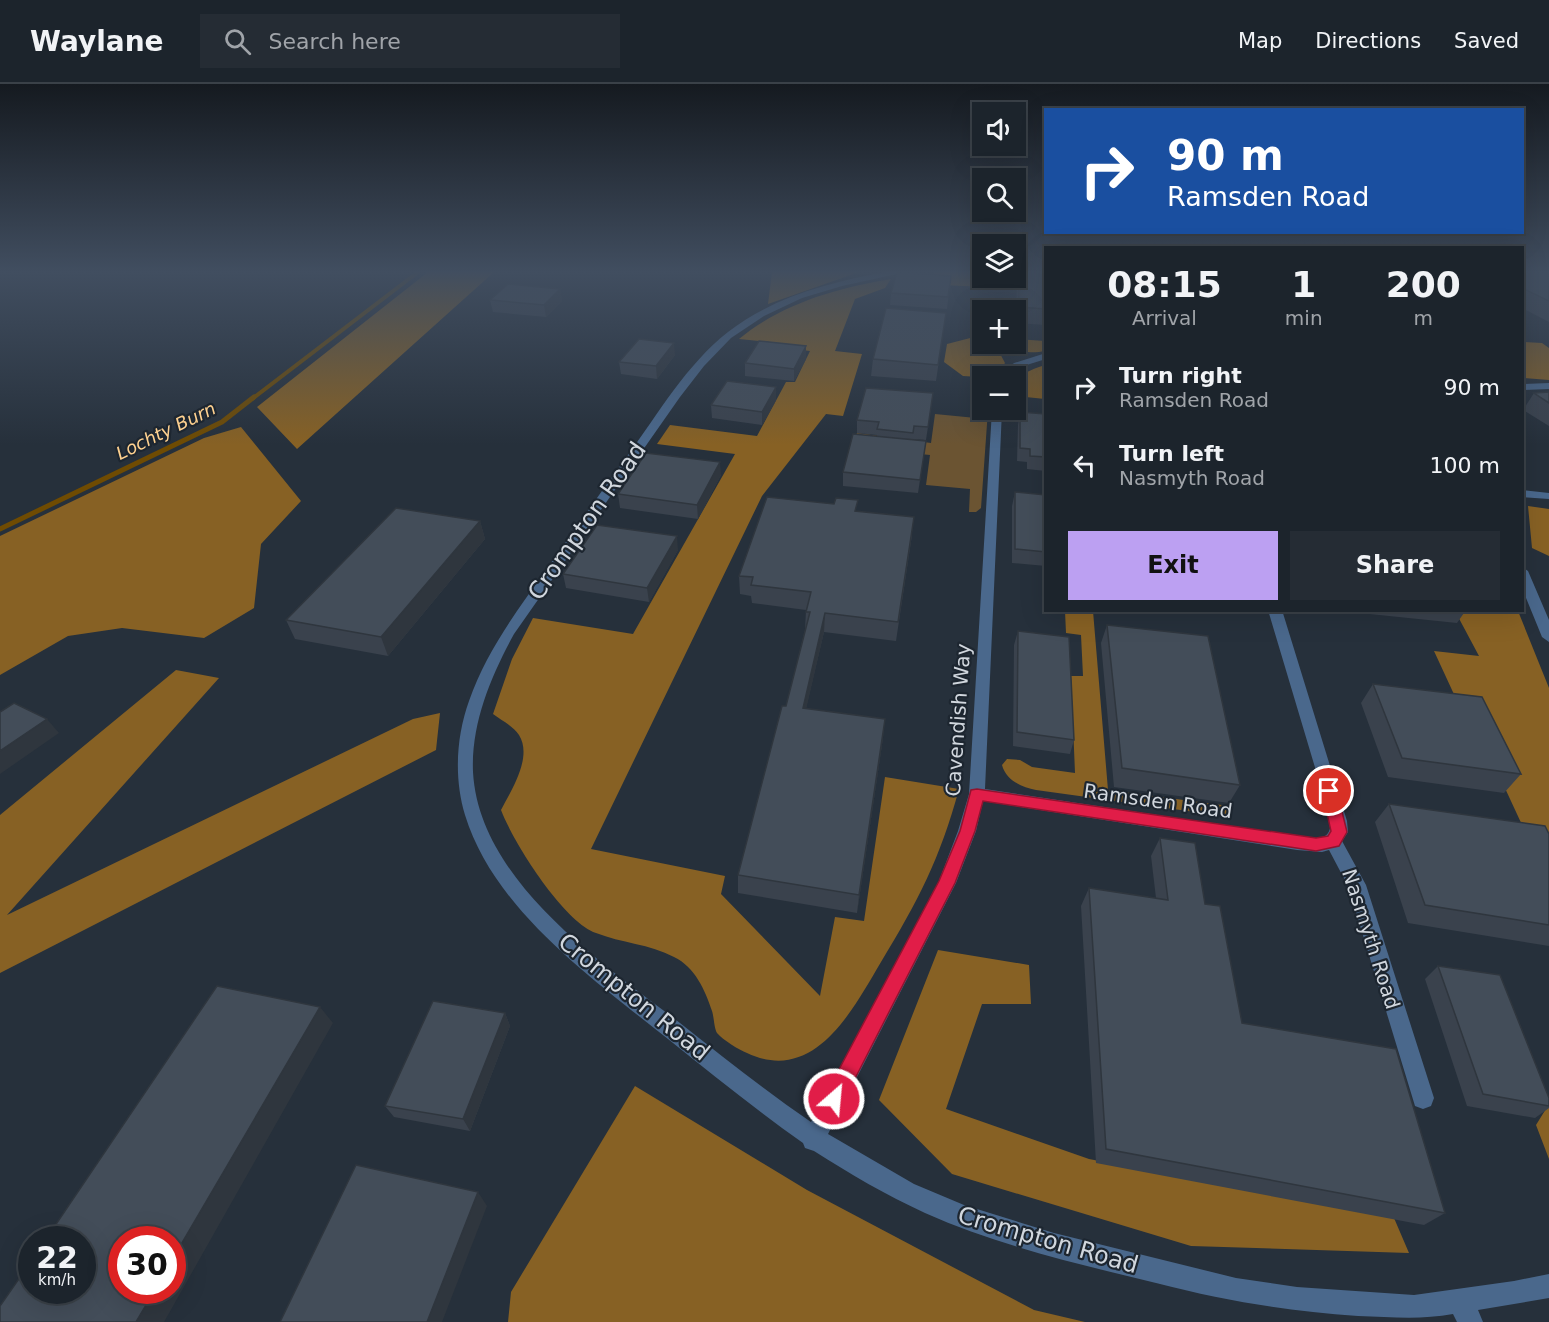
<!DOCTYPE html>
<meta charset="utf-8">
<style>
:root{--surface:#1c242c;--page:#252c34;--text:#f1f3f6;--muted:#a0a4a9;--line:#3a4148;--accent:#bca0f2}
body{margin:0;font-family:"DejaVu Sans",sans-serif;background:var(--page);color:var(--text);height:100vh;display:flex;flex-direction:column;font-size:22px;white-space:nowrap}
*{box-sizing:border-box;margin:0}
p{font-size:20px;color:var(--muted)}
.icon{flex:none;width:33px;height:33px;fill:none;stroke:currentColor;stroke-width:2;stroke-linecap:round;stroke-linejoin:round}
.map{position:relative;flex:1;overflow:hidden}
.sheet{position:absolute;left:1044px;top:162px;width:480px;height:366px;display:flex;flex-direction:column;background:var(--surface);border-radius:0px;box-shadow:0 6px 24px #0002,0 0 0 2px var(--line)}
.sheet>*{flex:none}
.guide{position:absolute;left:1044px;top:24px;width:480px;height:126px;border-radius:0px;box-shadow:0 6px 24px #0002,0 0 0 2px var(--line);background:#1a4fa0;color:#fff;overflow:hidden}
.controls{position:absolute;left:972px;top:18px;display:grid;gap:12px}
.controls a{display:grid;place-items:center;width:54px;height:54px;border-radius:0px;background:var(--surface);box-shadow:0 6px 24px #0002,0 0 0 2px var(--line);font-size:30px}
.speed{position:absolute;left:18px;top:1142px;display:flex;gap:12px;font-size:30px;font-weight:700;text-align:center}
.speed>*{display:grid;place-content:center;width:78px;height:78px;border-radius:50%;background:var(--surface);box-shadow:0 6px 24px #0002,0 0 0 2px var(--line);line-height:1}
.speed small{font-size:15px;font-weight:400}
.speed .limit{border:9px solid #d22;background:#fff;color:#111}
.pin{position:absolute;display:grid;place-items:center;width:51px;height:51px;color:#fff;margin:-26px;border:3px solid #fff;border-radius:50%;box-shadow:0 2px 6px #0007}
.me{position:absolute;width:66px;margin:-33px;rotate:27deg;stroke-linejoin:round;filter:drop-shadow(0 0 4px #0008)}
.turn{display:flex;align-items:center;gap:21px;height:126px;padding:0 24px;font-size:27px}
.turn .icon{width:78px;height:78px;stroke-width:2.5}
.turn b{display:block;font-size:42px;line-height:51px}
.eta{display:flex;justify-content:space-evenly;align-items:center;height:102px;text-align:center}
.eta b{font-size:36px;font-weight:700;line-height:42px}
.button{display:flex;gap:12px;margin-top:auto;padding:12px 24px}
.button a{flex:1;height:69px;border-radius:0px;background:var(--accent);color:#111;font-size:24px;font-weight:700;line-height:69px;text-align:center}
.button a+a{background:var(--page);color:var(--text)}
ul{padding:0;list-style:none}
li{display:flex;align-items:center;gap:18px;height:78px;padding:0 24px}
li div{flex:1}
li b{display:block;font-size:22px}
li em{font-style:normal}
header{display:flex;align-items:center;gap:36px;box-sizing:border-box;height:84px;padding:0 30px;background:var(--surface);border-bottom:2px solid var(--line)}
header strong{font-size:28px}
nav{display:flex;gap:33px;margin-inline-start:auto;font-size:21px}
.search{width:420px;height:54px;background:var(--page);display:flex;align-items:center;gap:15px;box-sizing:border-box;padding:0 21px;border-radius:0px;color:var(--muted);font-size:22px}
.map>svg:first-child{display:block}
</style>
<header>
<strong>Waylane</strong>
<div class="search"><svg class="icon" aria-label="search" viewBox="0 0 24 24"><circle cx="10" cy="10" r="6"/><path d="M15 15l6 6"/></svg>Search here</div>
<nav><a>Map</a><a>Directions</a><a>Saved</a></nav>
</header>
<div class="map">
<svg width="1549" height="1238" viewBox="0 0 1549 1238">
<rect width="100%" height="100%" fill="#26303b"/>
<!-- green -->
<path fill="#6b5432" d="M978,316L982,317V326H988L981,424L976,428H969L970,405L926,401L930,371L852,363L857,349L931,359L935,330L976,334Z"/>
<!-- forest -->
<path fill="#876124" d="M428,188H494L297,365L257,323Z
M772,188H859L768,220Z
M945,188H982V194H1016V188H1045V197L1017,195L986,203L896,199L897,193Z
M891,195L885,204L855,215L835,267L862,270L843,332L826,330L762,412L591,765L725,792L721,810L820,912L835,833L864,837L885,693L959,705C940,775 918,817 881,878C853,925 815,1001 747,969C739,966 723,956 717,949C714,944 714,933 712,927C705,906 695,883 674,873C650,860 621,859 596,849C563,837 513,758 501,726C511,707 533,673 519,651C513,642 501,636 493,630L512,575L533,534L633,550L735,370L657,360L670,341L757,352L786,298H795L810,267L777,263L778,259L739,255C783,219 837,204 891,195Z
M980,239H982V260H995L1005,279L995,292H982V312L978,311L979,293L963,292L944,278L947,260L978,252Z
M1016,255L1045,257V267C1034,269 1022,270 1014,261Z
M1523,258L1542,259L1549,264V296L1523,294Z
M1045,281V315L1016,312C1015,291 1027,287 1045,281Z
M241,343L301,417L261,460L254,524L204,554L122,544L68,552L0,591V452L204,354Z
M1528,422L1549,425V472L1532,464Z
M1065,527H1093L1108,706L1229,722L1231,733L1036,706C1021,703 1006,696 1002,681L1007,675L1020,676L1032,683L1075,689L1071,592H1083L1081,551L1066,549Z
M1455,527H1518L1549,604V799L1472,633L1464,632L1434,567L1479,572Z
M176,586L219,594L7,831L413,635L440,629L436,666L0,889V731Z
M938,866L1029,881L1031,920H982L946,1025L1089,1075L1394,1134L1409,1169L1191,1162L952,1090L879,1016Z
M635,1002L807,1106L1034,1226L1085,1238H508L511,1208Z
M1549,1020V1075L1536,1041Z"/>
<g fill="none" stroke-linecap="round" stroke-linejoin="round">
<!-- stream-far1 -->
<path stroke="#6f4b02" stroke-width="4" d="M252,315L418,188"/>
<!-- stream -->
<path stroke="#6f4b02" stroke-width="5" d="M0,445L222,338L254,313"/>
<!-- street -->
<path fill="#4a688c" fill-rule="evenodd" d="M886,188H906L842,202L802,214L764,232L731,254L704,282L680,313L514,550C491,592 471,639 473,688C479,797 602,879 680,939C723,973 766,1007 811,1038L939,797L958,747L969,710L992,326H1002L985,705L1297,752C1314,753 1330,761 1331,737L1268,526H1282L1347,737L1348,748L1342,757L1366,801L1434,1014L1431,1022L1423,1025L1415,1022L1348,802L1329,766L1322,768L1297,766L983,717L976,747L956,799L828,1050L914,1100L964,1121L1054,1149L1236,1194L1297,1203L1414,1211L1514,1197L1549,1190V1214L1478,1226L1483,1238H1457L1453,1230C1421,1236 1391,1233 1358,1232C1286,1227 1226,1217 1156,1199C1078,1180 999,1162 925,1129C886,1111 850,1090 814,1067L805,1064L803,1059C756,1026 712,990 668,955C594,896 494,826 465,731C454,695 456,653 469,617C486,568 516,528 546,486C573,448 600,409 628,371C658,330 686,281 728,248C773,213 830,198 886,188Z
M1046,269V275L1020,283L1008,292H998L1014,279Z
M1549,299V305L1522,306V300Z
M1522,406L1549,409V415L1522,413Z
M1522,483L1528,487L1549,536V558L1542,553L1522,504Z"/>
</g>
<!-- wall -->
<path fill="#3a424d" d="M1018,188H1046V241L1016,239L1017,195Z
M1522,188H1549V238L1522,224Z
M951,192L947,225L890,221L891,209Z
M560,205L562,217L546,233L493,228L490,216Z
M946,229L936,297L871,292L873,275Z
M675,271L657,295L621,290L619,278Z
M806,275L794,297L745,292V279Z
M776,303V316L762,341L712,334L711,321Z
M1549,308V342L1523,326L1534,309Z
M933,309L926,356L913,355L926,357L918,409L843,402V388L877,352V351L857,349V336Z
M1020,328L1046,330V387L1027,385V378L1017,377L1018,341Z
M721,391L698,435L620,424L618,410Z
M1015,408L1046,411V482L1012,479V422Z
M857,427L912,451L896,557L824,548L806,624L883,654L857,829L738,809V791L786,622L805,546L806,526L752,519L751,512L740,510L739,492Z
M480,437L485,455L388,572L295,555L286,536Z
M678,466L649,518L566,504L563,490Z
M1359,526H1466L1457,539L1360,529Z
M1107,541L1240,701L1229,719L1114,703L1101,559Z
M1018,547L1074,656L1070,670L1013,662L1014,561Z
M1373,600L1521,690L1504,709L1388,693L1361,619Z
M1389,720L1549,750V862L1408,839L1375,738Z
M1160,754L1205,820L1242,939L1445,1129L1424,1141L1096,1079L1081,822L1089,804L1156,814L1151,772Z
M1438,882L1549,1014V1024L1535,1034L1467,1022L1425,895Z
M505,929L510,942L470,1047L394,1033L385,1022Z"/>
<!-- shaded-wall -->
<path fill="#2f363e" d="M560,205L562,217L546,233L544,221Z
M674,259L675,271L657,295L656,282Z
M806,262V275L794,297V285Z
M776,303V316L762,341V328Z
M720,378L721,391L698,435L697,421Z
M480,437L485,455L388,572L381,553Z
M677,452L678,466L649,518L647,504Z
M825,529L824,548L802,643L803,624Z
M47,635L59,649L0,690V667Z
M885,635L883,654L857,829L859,811Z
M320,923L333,939L164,1238H136L155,1206H172V1176Z
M505,929L510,942L470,1047L463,1035Z
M478,1108L487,1122L442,1238H427Z"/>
<!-- building -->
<path fill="#434d59" stroke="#2f363e" stroke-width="1.5" d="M897,188L951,192L948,213L891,209Z
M1019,188H1046V225L1019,223Z
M1522,188H1549V217L1522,204Z
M508,200L560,205L544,221L490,216Z
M886,224L946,229L938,281L873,275Z
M639,255L674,259L656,282L619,278Z
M759,257L806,262L794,285L745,279Z
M727,297L776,303L762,328L711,321Z
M866,304L933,309L928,343L914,342L913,349L877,345L879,338L857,336Z
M1549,308V319L1534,309Z
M1020,328L1046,330V373L1030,372V365L1020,364Z
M853,350L926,357L920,396L843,388Z
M646,369L720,378L697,421L618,410Z
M1015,408L1046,411V468L1015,465Z
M767,413L834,420L836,414L858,416L855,427L914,433L898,538L825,529L803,624L885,635L859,811L738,791L782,622H786L810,528H806L811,508L751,501L753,493L739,492Z
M396,424L480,437L381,553L286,536Z
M597,441L677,452L647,504L563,490Z
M1107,541L1208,552L1240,701L1122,684Z
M1018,547L1069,553L1074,656L1017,648Z
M1373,600L1482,613L1521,690L1402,674Z
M14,619L47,635L0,667V628Z
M1389,720L1545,742L1549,750V841L1425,821Z
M1160,754L1195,759L1205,820L1220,822L1242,939L1396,965L1445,1129L1106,1065L1089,804L1168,816Z
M1438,882L1500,891L1549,1014V1022L1483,1010Z
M217,902L320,923L172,1176V1155H122V1206H155L136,1238H0V1222L32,1176V1206H82V1155H46Z
M433,917L505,929L463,1035L385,1022Z
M356,1081L478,1108L427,1238H280Z"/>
<!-- sky -->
<linearGradient id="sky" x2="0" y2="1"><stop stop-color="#151a20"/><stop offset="0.52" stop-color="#414e60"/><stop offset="1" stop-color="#414e60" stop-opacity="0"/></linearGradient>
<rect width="1549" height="361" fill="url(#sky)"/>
<!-- route -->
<path fill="#e11d48" stroke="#92132f" stroke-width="1.5" d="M1329,701L1337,707L1347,748L1339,762L1316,767L983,717L975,747L955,799L841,1022L834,1025L827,1022L825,1015L827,1008L939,797L960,747L971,706L977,705L1316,754L1328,752L1331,747L1322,707Z"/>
<g text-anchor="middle" stroke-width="4.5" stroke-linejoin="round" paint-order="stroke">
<!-- far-water labels -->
<g font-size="18" font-style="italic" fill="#fed190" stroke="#1d2630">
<text transform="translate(166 347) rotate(-26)" y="6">Lochty Burn</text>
</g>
<!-- street labels -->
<g font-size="20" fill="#d1d7de" stroke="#1d2630">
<text transform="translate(958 636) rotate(-86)" y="7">Cavendish Way</text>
<text transform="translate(1158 717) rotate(8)" y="7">Ramsden Road</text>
<text transform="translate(1371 855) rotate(72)" y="7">Nasmyth Road</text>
</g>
<!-- near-street labels -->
<g font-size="24" fill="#d1d7de" stroke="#1d2630">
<text transform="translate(587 437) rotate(-55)" y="8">Crompton Road</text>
<text transform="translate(634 913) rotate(39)" y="8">Crompton Road</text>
<text transform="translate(1048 1156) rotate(16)" y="8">Crompton Road</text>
</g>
</g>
</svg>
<div class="controls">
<a><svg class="icon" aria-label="sound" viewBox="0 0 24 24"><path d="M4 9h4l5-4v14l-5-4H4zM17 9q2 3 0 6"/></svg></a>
<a><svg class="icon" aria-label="search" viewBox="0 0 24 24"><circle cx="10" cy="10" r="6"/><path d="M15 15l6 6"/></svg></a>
<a><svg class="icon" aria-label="layers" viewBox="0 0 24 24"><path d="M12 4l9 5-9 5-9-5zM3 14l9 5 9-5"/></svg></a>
<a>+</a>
<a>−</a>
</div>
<div class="speed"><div>22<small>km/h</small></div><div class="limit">30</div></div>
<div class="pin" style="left:1329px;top:707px;background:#d93025"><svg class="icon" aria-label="arrive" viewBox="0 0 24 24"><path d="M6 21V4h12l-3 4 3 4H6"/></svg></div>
<svg class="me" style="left:834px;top:1015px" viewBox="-20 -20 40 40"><circle r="17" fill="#e11d48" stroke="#fff" stroke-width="3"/><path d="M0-11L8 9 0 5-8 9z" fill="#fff"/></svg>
<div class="guide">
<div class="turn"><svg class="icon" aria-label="right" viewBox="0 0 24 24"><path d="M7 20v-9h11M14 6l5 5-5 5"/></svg><div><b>90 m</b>Ramsden Road</div></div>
</div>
<section class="sheet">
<div class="eta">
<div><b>08:15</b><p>Arrival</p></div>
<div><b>1</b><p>min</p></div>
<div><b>200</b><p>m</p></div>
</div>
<ul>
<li><svg class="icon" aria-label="right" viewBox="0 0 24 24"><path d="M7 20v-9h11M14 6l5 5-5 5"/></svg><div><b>Turn right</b><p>Ramsden Road</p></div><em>90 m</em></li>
<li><svg class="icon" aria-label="left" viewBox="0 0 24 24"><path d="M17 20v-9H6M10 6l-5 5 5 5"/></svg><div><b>Turn left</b><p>Nasmyth Road</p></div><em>100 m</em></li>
</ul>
<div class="button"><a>Exit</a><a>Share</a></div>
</section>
</div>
